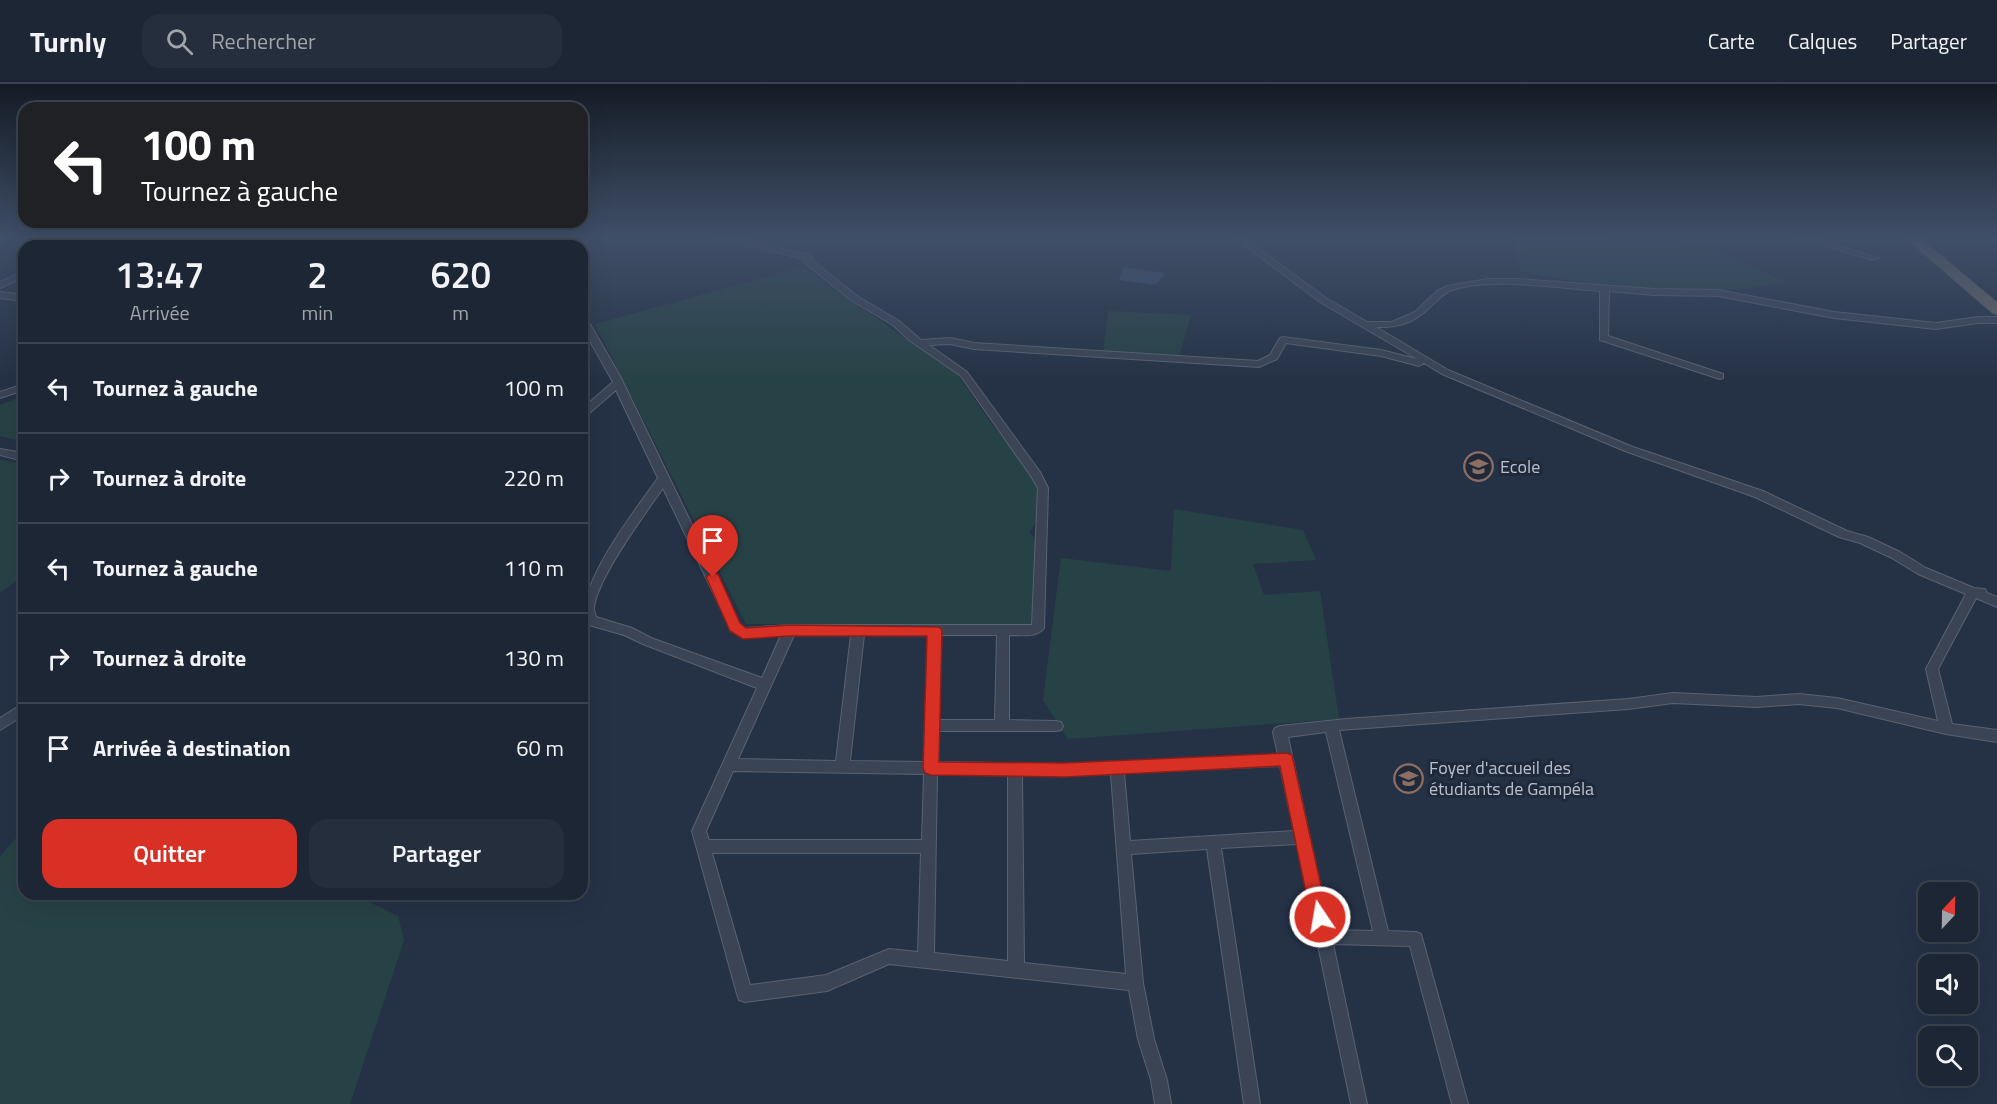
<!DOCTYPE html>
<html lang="fr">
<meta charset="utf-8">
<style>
:root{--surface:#1c2634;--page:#252e3c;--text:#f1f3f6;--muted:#a0a5ac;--line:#3a434f;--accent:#d93025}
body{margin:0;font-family:"Titillium Web",sans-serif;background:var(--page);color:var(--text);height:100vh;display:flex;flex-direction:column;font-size:22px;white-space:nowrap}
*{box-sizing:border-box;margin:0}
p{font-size:20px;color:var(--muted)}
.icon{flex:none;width:33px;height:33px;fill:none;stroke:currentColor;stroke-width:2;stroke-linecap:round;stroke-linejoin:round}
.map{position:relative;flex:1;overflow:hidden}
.side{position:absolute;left:18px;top:156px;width:570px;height:660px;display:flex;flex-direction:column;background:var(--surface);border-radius:18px;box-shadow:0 6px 24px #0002,0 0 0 2px var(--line)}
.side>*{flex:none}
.top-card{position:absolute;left:18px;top:18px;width:570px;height:126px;border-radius:18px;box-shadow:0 6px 24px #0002,0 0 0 2px var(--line);background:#202124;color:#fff;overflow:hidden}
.needle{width:39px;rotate:22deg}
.buttons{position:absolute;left:1918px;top:798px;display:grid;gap:12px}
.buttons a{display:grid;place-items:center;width:60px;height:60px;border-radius:12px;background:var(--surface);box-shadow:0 6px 24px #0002,0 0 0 2px var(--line);font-size:30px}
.pin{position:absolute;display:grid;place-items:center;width:51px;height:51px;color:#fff;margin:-62px -26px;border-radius:50% 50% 50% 0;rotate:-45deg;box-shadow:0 0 6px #0007}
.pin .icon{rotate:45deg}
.me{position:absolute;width:66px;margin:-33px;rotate:348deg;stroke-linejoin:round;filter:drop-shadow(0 0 4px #0008)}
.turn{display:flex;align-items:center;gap:21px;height:126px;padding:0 24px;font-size:27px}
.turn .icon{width:78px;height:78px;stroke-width:2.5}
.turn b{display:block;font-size:42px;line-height:51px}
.eta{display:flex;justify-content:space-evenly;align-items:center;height:102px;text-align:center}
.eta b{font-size:36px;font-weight:600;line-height:42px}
.cta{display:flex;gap:12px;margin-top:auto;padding:12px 24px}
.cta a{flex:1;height:69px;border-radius:18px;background:var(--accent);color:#fff;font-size:24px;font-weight:600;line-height:69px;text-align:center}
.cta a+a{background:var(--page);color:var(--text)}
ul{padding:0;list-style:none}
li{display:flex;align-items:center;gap:18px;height:90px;padding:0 24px;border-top:2px solid var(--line)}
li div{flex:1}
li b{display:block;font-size:22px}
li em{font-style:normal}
header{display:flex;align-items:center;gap:36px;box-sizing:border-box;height:84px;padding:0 30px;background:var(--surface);border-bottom:2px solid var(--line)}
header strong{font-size:28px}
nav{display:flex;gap:33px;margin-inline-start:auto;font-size:21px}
.search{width:420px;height:54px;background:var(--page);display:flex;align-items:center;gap:15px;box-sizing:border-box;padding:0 21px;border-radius:18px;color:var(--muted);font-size:22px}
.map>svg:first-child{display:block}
</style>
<header>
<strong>Turnly</strong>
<div class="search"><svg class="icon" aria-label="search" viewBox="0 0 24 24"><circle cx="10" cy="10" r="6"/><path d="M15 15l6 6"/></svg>Rechercher</div>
<nav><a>Carte</a><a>Calques</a><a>Partager</a></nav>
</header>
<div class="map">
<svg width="1997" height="1020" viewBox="0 0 1997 1020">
<rect width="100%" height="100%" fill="#253246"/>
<!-- green -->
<path fill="#274246" d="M1515,152H1583L1720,169L1785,198C1732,209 1675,209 1620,204C1587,201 1553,193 1520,187Z
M803,183L958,291L991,339L1031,389L1041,407L1039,433L1029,449L1038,456L1033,540H746L595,240Z
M1108,227L1191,231L1179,274L1103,269Z
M24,312V358L0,352V321Z
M0,376L24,380V491L0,509Z
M1174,425L1303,446L1316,476L1253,480L1264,511L1320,507L1339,635L1068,655L1043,616L1061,474L1171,487Z
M24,745V810H353L398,832L404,856L350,1020H0V772Z"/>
<!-- water -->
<path fill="#3a4e6f" d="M1123,183L1165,189L1156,201L1119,196Z"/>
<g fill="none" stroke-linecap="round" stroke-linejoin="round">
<defs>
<path id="minor" d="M87,152H98L81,162H70Z
M239,152H247L242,162H234Z
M331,152H347L307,162H290Z
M447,152H469L475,162H467L461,153L425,162H409Z
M525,152H533L539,160L558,152H569L549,162H532Z
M712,152H727L810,171L813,177L857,212L899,237L921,256L950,254L974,259L1258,277L1270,271L1280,254L1283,253L1381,266L1417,275L1320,218L1232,152H1241L1326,214L1367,238H1392L1415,228L1437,207L1447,202L1488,195H1518L1654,205L1718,206L1834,228L1936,239L1978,233H1997V239H1978L1936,245L1834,234L1718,212L1654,211L1609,207L1608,252L1723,290V294L1720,295L1600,256V207C1557,204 1493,193 1452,206C1443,209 1437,217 1430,223C1414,239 1398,244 1376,243L1448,286L1633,363L1763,407L1847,447L1868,453L1900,468L1926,484L1974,504L1985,505L1987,509L1997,513V523L1976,514L1938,585L1952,640L1997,646V658L1946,650L1837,624L1799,620L1757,623L1673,619L1628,625L1339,646L1388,847L1416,848L1421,850L1468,1020H1452L1410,862L1333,860L1367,1020H1351L1297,760L1221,764L1260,1020H1244L1207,765L1131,770L1143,899L1154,955L1167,996L1171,1020H1155L1151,996L1138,955L1129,906L889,880L827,907L745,918L739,916L737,910L692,747L757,604L643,560L624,551L582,539C582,494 631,432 658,394L616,306L586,332L582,333V325L613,298L582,243V232L587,235L620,292L740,540L745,544L790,541H1032L1038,404L1031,392L961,292L909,256L893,241L851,216L806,180L803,175ZM1286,259L1381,272L1419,282L1424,279L1442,290L1625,367L1755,413L1839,453L1860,459L1892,474L1918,490L1966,510L1926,585L1938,637L1837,614L1799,610L1757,613L1673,609L1628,615L1346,635L1280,642L1275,644L1273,648L1278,671L1064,680L938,678V647H1056L1061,646L1063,642L1061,638L1056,637L1009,636V551C1021,551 1037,554 1044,544L1048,404L1040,388L967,288L929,261L950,260L974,265L1259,283L1277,275ZM663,404L731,546L743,554L781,551L762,594L651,554L632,544L596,533C595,530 594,527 594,524C596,496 646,428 663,404ZM794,551H851L836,677L738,675ZM864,551H928L924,678L850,677ZM940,551H997L995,636H938ZM1326,648L1373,847L1330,846L1288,653ZM1280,682L1294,747L1130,757L1124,689ZM733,687L924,690L922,756H709L706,747ZM937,690L1008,691V877L934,869ZM1111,690L1126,890L1024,879L1022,691ZM712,769H921L918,868L889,865L826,891L750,901Z
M1793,152H1806L1879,174L1872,176Z
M24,187V193L0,204V198Z
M0,208L24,211V217L0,214Z
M24,300V306L0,314V308Z
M0,365L24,369V377L0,371Z
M24,619V631L0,646V634Z"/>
<path id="trunk" d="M1903,152H1918L1997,218V231L1992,229Z"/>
</defs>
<!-- minor casing -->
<use href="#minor" stroke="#596272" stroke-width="2"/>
<!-- trunk casing -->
<use href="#trunk" stroke="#424c5c" stroke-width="1"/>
<!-- minor -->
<use href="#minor" fill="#3a4455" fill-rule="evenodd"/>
<!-- trunk -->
<use href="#trunk" fill="#6a6866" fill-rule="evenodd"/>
</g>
<!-- sky -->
<linearGradient id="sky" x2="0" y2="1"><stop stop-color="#141c26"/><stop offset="0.52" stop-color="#404f68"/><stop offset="1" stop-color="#404f68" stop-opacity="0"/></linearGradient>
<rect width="1997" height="295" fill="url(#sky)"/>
<!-- route -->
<path fill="#d93025" stroke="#8d1f18" stroke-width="1.5" d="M713,488L718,490L740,539L746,544L790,541L939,543L942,546L939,678L1064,679L1286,669L1292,671L1328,833L1326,839L1320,841L1313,839L1311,833L1280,682L1064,693L931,691L925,689L923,684L927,552H790L743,555L730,547L706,493Z"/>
<!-- icons -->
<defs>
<symbol id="school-ring" viewBox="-11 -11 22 22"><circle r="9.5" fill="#1f293a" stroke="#8d6e63" stroke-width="1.5"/><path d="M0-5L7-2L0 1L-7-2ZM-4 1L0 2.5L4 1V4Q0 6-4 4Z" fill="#8d6e63"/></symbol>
<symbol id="university-ring" viewBox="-11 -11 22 22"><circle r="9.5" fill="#1f293a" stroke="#8d6e63" stroke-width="1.5"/><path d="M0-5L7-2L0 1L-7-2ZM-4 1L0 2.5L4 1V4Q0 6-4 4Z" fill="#8d6e63"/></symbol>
</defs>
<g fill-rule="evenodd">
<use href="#school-ring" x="1462" y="366" width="33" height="33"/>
<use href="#university-ring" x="1392" y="678" width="33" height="33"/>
</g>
<g text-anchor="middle" stroke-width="6" stroke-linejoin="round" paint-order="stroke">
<!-- poi labels -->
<g font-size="18" fill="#b8c0ce" stroke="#1f293a" text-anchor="start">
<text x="1500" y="389">Ecole</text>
<text x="1429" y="690">Foyer d'accueil des<tspan x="1429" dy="21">étudiants de Gampéla</tspan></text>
</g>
</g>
</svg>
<div class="buttons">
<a><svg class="needle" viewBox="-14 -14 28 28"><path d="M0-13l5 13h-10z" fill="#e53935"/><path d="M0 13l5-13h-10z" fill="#a0a5ac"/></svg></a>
<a><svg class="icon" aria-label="sound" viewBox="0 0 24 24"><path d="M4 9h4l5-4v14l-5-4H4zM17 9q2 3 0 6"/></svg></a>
<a><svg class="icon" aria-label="search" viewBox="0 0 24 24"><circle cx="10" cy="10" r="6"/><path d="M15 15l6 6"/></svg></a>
</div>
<div class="pin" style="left:713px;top:493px;background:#d93025"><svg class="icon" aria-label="arrive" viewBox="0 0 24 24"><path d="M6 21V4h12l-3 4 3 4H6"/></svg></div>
<svg class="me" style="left:1320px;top:833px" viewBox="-20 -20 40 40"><circle r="17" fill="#d93025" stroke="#fff" stroke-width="3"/><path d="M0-11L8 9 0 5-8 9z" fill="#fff"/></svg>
<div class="top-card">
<div class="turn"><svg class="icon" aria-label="left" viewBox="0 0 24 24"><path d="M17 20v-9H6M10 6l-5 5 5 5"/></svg><div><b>100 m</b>Tournez à gauche</div></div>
</div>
<section class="side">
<div class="eta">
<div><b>13:47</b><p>Arrivée</p></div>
<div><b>2</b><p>min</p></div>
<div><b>620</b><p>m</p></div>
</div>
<ul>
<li><svg class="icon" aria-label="left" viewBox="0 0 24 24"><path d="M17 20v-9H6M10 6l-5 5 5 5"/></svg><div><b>Tournez à gauche</b></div><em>100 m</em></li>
<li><svg class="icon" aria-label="right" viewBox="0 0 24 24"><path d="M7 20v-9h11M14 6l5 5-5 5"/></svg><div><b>Tournez à droite</b></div><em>220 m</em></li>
<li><svg class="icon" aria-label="left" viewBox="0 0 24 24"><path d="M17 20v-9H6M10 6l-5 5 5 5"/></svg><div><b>Tournez à gauche</b></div><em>110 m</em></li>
<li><svg class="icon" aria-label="right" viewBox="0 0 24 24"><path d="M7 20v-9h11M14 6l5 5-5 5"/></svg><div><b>Tournez à droite</b></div><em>130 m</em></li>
<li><svg class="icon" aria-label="arrive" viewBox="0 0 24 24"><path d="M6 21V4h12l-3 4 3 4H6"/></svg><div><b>Arrivée à destination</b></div><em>60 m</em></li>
</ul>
<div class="cta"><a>Quitter</a><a>Partager</a></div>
</section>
</div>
